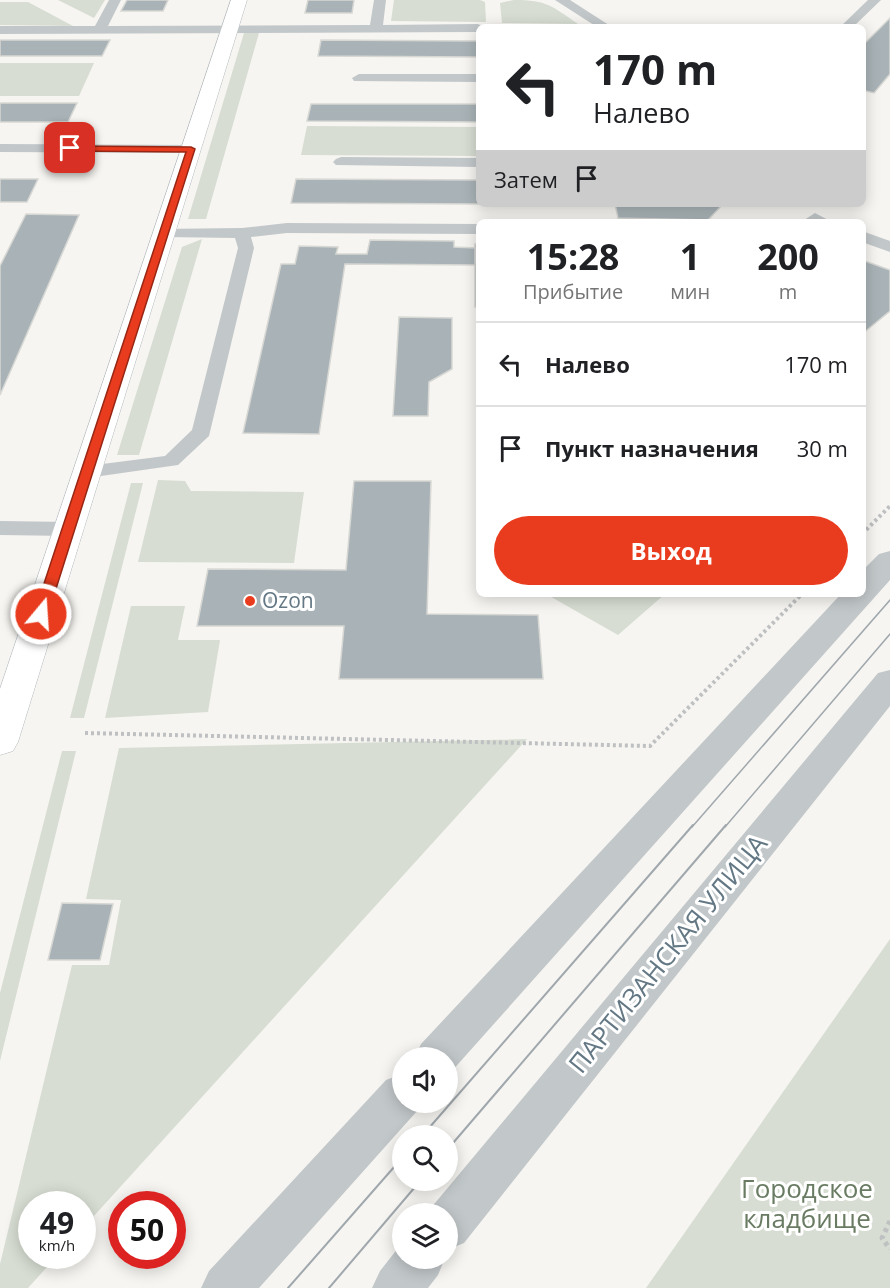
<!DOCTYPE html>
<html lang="ru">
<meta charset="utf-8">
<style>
:root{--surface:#fff;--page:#f2f2f2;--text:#202124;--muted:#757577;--line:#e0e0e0;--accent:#e93c1e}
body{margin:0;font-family:"Open Sans",sans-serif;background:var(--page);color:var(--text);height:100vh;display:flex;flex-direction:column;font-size:22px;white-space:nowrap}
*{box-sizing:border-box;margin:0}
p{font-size:20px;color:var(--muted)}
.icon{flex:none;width:33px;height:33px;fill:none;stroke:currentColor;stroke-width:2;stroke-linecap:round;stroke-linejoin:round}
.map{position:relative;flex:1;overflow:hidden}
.details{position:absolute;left:476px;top:219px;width:390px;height:378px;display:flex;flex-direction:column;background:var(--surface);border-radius:9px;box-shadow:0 3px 15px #0003}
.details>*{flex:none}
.top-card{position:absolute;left:476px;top:24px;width:390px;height:183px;border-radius:9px;box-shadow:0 3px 15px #0003;background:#fff;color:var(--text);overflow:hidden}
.tools{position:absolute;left:392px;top:1047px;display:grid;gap:12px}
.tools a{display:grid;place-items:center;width:66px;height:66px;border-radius:50%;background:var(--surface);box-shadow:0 3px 15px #0003;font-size:30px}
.speed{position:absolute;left:18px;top:1191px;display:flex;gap:12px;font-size:30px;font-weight:700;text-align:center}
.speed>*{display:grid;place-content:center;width:78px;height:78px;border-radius:50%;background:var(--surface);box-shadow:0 3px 15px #0003;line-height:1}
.speed small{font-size:15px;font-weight:400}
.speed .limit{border:9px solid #d22;background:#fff;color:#111}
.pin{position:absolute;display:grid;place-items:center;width:51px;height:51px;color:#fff;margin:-26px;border-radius:12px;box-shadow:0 3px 9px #0006}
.me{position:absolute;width:66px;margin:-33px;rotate:18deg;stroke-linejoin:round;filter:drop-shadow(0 0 4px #0008)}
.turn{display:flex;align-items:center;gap:21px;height:126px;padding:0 18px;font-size:27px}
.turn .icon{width:78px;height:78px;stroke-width:2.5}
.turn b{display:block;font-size:42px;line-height:51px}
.then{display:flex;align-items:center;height:57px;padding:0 18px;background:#0003;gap:12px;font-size:22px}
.eta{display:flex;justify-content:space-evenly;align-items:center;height:102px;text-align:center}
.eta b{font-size:36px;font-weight:700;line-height:42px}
.action{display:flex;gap:12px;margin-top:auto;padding:12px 18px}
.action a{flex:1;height:69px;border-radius:36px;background:var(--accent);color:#fff;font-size:24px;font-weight:700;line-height:69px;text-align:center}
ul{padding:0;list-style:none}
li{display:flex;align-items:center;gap:18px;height:84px;padding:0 18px;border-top:2px solid var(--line)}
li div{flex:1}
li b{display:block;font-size:22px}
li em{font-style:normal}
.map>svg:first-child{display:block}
</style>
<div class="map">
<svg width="890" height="1288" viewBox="0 0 890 1288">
<rect width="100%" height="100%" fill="#f6f5f1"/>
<!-- green -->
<path fill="#d7ddd2" d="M58,0H105L94,18Z
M394,0H480L485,2L486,22L391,21Z
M514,0C547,0 552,6 578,24L502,23L500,3Z
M0,2H28L73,26L0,25Z
M244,33H259L206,219H188Z
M0,63H94L79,96H0Z
M307,126L478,127V156L301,155Z
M202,239L139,455H117L182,247Z
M158,480L185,481L191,491L304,492L294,563L138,562Z
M131,483H143L84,718H70Z
M546,594H665L618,635Z
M131,606H185L178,640H220L208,712L105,718Z
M527,739L83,1228L82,1204H32V1256H57L28,1288H0V1264L72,965H109L121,900L86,899L119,748Z
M62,751H76L0,1061V993Z
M890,939V1288H646Z"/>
<!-- building -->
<path fill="#a9b3b7" stroke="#d7d7d4" stroke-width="1.5" d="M127,0H168L163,11H121Z
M308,0H354L352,13H305Z
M890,18V74L874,93L862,90V46Z
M0,40H110L102,56H0Z
M321,40L478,41V57L318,56Z
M0,103H77L68,122H0Z
M311,104H478V122L307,121Z
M0,179H38L27,202H0Z
M296,179L478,180V204L291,203Z
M615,204H723L708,220L618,218Z
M26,214L79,215L0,395V266Z
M370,240L454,241V247L476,248L475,265L345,264L319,434L243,433L281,264H295L299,246L338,247L336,254H367Z
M475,244H478V307H475Z
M862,260L890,270V311L862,334Z
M399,317L452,318V369L429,382L428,416H393Z
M354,481H431L427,614L538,615L543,679H339L344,626H197L208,569L346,570Z
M62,903L113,904L100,960H48Z"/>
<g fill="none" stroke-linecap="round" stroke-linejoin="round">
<defs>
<path id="secondary" d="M231,0H247L18,742L13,751L0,755V689Z"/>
</defs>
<!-- secondary casing -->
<use href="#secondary" stroke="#b4babe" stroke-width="1"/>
<!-- path-far1 -->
<path stroke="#bec0c2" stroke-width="4" stroke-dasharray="3 3" stroke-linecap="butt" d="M862,534L890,506
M85,733L650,746L802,594"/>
<!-- path -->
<path stroke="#bec0c2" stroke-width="5" stroke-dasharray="4 4" stroke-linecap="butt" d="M890,1221L882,1238L890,1249"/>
<!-- service -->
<path fill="#c2c7c9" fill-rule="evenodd" d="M109,0H121L108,26L370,25L374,0H386L383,25L478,24L484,27H478V32L0,34V26H95Z
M555,0H570L612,27H597Z
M868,0H881L853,27H840Z
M359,74H478V82L354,81L352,78Z
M0,144L191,145L198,149L191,153L0,152Z
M341,157L478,158V167L336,165L333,162L336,159Z
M815,213L832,222H801Z
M287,223L478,224V234L287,233L251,237L254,248L209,436L178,465L87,478L80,476L77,472L80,468L87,466L165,456L192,430L238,248L235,238L164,237L158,235L156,232L158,229L242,228Z
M862,231L890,241V252L862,242Z
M0,521L69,522L77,524L80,529L77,534L69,536L0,535Z"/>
<!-- tertiary -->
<path fill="#c2c7c9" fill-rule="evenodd" d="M890,551V580L451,1072L447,1074V1058H414L421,1044L841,594H862V571L879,554Z
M890,670V706L464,1243L447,1250V1214H428L430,1209L878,673Z
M402,1074V1102H421L418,1110L259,1288H201L209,1271L386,1080Z
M402,1243V1258H445L438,1275L428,1288H372L380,1271Z"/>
<!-- secondary -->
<use href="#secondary" fill="#fff" fill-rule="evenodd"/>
<!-- tram-far1 -->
<path stroke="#a0a8ad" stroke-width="1.5" d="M692,827L890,600
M725,827L890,634"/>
<!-- tram -->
<path stroke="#a0a8ad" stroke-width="2" d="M422,1136L693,825
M447,1150L726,825
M288,1288L402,1158
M329,1288L421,1180"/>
</g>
<!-- route -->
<path fill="#e93c1e" stroke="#972714" stroke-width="1.5" d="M67,146L191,147L195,149L48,614L41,619L34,614L186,152L70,151Z"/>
<!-- markers -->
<circle fill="#e93c1e" stroke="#fff" stroke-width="2" cx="250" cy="601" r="6"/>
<g text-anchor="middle" stroke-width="6" stroke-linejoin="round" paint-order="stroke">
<!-- poi labels -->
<g font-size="21" fill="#637884" stroke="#fff" text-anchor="start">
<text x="262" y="608">Ozon</text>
</g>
<!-- near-street labels -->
<g font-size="26" fill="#637884" stroke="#fff">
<text transform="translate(668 954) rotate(-51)" y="9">ПАРТИЗАНСКАЯ УЛИЦА</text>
</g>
<!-- near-park labels -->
<g font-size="26" fill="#697b62" stroke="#fff">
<text x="807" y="1198">Городское<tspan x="807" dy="30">кладбище</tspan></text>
</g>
</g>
</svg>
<div class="tools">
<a><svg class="icon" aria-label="sound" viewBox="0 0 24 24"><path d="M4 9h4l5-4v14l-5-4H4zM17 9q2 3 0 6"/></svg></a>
<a><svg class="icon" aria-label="search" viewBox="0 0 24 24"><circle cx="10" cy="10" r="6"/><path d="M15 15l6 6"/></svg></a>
<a><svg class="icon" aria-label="layers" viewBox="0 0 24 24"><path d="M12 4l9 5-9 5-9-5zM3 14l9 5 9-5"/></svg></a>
</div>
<div class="speed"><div>49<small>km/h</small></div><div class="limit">50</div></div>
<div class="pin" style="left:70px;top:148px;background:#d93025"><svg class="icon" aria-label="arrive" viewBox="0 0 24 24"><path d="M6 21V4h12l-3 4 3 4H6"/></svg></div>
<svg class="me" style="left:41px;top:614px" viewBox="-20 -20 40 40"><circle r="17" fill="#e93c1e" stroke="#fff" stroke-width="3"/><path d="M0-11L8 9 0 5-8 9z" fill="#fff"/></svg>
<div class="top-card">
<div class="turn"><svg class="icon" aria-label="left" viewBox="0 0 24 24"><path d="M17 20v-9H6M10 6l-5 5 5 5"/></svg><div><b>170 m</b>Налево</div></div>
<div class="then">Затем<svg class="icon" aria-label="arrive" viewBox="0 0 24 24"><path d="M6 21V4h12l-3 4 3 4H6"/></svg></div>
</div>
<section class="details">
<div class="eta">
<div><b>15:28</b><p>Прибытие</p></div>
<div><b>1</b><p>мин</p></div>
<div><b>200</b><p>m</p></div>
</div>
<ul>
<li><svg class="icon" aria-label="left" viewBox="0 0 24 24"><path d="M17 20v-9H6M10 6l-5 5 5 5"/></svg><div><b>Налево</b></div><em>170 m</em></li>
<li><svg class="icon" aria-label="arrive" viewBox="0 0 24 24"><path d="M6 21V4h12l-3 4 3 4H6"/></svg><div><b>Пункт назначения</b></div><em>30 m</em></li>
</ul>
<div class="action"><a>Выход</a></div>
</section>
</div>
